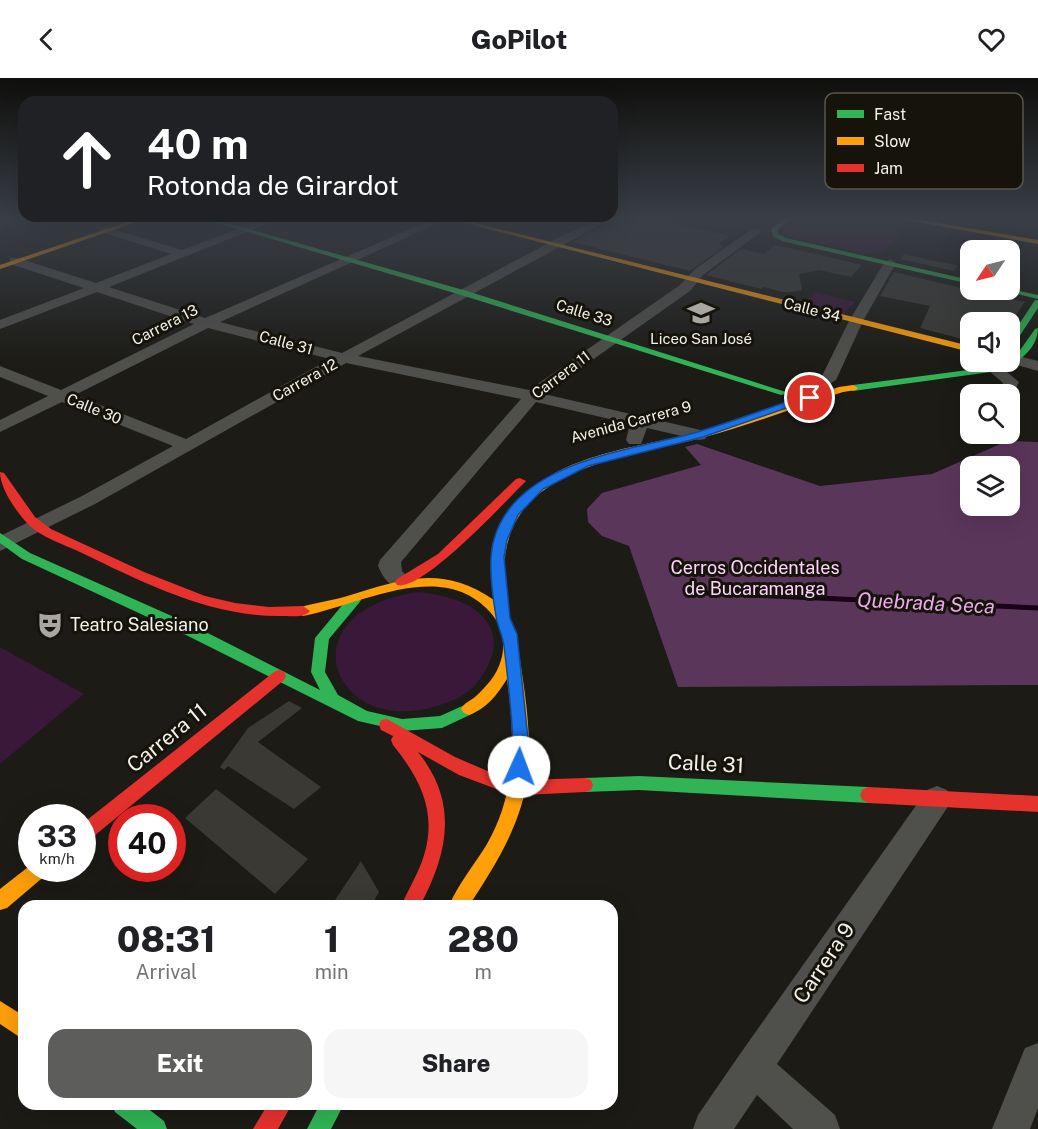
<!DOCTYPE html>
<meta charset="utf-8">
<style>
:root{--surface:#fff;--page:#f6f6f6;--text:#202124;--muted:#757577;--accent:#5d5d5c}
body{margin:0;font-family:"Public Sans",sans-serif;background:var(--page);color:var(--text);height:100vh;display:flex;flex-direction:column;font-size:22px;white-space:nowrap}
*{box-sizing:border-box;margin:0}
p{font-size:20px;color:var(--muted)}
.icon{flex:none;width:33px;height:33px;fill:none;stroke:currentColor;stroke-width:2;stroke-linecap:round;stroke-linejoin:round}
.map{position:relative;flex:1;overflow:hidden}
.drawer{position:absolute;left:18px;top:822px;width:600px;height:210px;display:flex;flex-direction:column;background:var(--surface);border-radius:18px;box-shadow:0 6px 24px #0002}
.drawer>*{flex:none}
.banner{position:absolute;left:18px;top:18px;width:600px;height:126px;border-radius:18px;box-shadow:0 6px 24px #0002;background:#202124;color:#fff;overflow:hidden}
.needle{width:39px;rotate:235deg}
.fabs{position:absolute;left:960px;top:162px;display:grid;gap:12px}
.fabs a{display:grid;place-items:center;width:60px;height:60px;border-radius:12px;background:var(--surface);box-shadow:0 6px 24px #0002;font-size:30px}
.speed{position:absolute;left:18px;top:726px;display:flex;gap:12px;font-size:30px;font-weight:700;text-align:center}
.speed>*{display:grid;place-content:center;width:78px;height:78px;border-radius:50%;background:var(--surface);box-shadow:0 6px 24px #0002;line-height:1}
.speed small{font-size:15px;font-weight:400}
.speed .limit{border:9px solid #d22;background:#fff;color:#111}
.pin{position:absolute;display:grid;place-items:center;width:51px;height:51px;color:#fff;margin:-26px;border:3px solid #fff;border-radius:50%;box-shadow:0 2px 6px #0007}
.me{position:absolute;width:66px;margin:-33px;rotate:2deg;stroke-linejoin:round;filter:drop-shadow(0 0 4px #0008)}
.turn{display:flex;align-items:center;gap:21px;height:126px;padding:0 30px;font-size:27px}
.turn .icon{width:78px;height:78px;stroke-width:2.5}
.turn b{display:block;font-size:42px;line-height:51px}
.eta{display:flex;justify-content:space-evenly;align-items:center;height:102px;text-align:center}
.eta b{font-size:36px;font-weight:800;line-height:42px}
.primary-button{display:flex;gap:12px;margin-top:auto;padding:12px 30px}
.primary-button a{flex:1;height:69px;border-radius:18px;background:var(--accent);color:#fff;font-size:24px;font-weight:800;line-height:69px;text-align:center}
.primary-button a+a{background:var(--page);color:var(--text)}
header{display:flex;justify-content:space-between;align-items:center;height:78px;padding:0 30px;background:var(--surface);font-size:27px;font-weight:800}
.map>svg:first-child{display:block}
</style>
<header><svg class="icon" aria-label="back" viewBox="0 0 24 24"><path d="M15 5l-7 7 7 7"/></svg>GoPilot<svg class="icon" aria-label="heart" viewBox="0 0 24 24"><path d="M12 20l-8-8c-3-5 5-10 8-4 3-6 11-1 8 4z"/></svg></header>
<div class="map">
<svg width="1038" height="1051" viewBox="0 0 1038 1051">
<rect width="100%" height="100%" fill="#1c1b16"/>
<!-- green -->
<path fill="#391839" d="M798,139C826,139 884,132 906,148L885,173L864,175L791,159L781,154Z
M815,214L855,224L845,236L803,226Z
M418,514C473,518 521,550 476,606C467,617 451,624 437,628C333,661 282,534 418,514Z
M0,569L84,616L0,686Z"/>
<!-- forest -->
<path fill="#5b365b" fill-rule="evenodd" d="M1007,363L1038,364V607L678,609L629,468L602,458L588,444L587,431L602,415L701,387L685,369L697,366L820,408L932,396ZM970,388H1010V428H970Z"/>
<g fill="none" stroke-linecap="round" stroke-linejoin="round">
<!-- stream -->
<path stroke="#19021a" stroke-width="5" d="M707,515L1038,530"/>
</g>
<!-- building -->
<path fill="#3a3934" d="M618,139H648L730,158L718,166L725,168L690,193L573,164Z
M775,167L820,177L862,187L851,199L819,192L799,196L802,212L792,214H782L764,209L761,211L706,197L741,171L764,176Z
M904,176L934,183L958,187L954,193L900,181Z
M894,194L970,212H993L998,218L1025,224L1011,244H970V263L920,250L930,228L880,218Z
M289,623L302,630L258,664L321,709L294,731L228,688L224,692L220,689L248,650Z
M216,711L308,781L275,816L185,740Z
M361,783L379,814L371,828H331Z"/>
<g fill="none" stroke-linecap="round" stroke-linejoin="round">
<!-- street -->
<path fill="#4f4f4b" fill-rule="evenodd" d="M270,139H284L109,209L205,240L438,139H452L220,244L342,275L558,160L602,139H615L358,278L529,312L680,207L695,191L752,151L756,150L762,153L703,197L690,213L544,316L705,353L708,357L705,361L699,362L647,350L641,366H629L626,362L629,350L627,345L536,324L401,484L402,493L413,504L410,509C393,514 384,502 378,488L380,482L521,321L346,285L95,426L0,473V458L82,418L173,368L62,324L0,354V342L48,318L0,299V288L61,312L194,246L97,214L0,251V242L84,210L10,186V180H18L96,205L171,176L101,154V150H109L182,172ZM208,250L330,281L186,361L75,317Z
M890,181L896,185L863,243L836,302L828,307L822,305L820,302L849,243L884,185Z
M1015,277L1038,283V293L1010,285V279Z
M996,287L1001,289L1019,304L1011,319L1010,316H997L1003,305L988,292Z
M937,708L947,712L951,721L947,730L777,986L835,1037L840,1051H793L757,1017L734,1051H693L698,1037L740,976L927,712Z
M1038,965V1030L1030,1051H992L1025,970Z"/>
<!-- fast -->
<path fill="#30b455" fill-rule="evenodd" d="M197,139H206L467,213L789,315L781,317L461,217Z
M787,139H794L777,152L778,156L786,160L970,202V206L782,163L773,158L771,151Z
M1010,211L1038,217V221L1000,212Z
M1035,222H1038V230L1013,268L1010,269V260Z
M1038,250C1038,270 1020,282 1005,292L853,313L848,310L853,307L999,288L1010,284V281L1018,275L1035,251Z
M0,455L30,475L192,547L320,612L311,594L315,560L349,519H359L361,522L359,525L329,561L325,594L338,617L367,633L402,641L440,638L469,625L474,627L477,631L474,635L442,650L402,653L358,643L182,555L22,481L0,465Z
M639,698L868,709L874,712L876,717L874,722L868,725L639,712L585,714L579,712L577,707L579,702L585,700Z
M112,1026H142L164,1043L167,1051H137L115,1034Z
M320,1026H344L331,1051H307Z"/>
<!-- slow -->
<path fill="#ff9f0a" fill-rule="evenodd" d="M142,139H151L0,191V187Z
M441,139H451L970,268V274Z
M890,139H903L1038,162V166Z
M853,307L858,310L856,312L843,314C797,329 752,346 705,359C653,373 597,378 550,408C501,439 498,489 510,540C511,547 515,554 517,562C523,604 532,649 528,692C524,743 496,786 469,828H449C458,806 475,786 487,766C517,714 515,658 507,601C498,616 486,631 469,637L464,635L461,631C464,625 470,623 475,619C486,609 497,597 501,582C506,566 502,547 490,534C441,480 361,527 303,538L296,533L298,530C313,525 329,523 344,519C400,502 441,485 494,522C492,504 490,485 493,467C496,453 504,442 512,431C554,376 633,371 694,355C743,342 791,324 839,309Z
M32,786V790H50L47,796L7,830L0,832V811Z
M0,923L24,938V962L0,946Z"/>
<!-- jam -->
<path fill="#e5322d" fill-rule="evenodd" d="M0,394L4,395L35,439L51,451L144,494L205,518L235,525L269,529L303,528L310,533C305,540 293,538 285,538C213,540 146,506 82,475C64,466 41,460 27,445C15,432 0,410 0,394Z
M520,400L526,403L524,405C505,424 422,514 397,507L395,504L397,501L438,476L516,401Z
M279,592L284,594L286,598L284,602L88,763L82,765V746L274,594Z
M387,641L455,679L499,698L524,702L585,700L591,702L593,707L591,712L585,714L524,717L499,712L459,697L418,674C459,725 448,775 420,828H401C407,814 415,801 421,786C439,739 423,704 393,667L391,662L393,658L381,652L379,647L381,642Z
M868,709L1038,718V734L868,725L862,722L860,717L862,712Z
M268,1026H292L278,1051H253Z"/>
</g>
<!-- sky -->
<linearGradient id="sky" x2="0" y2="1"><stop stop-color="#0f0f0c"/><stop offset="0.49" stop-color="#3a3f47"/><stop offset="1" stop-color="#3a3f47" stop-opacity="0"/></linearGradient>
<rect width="1038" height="286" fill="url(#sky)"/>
<!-- route -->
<path fill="#1a73e8" stroke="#114b97" stroke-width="1.5" d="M806,317L815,320L703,359L588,388L543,411L518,437L507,462L504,479L510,540L517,556L529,670L525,694L519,697L513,694C509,686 513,677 513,668C512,634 508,601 504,568C503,557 497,548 496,538C492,515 488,487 493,465C512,384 628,373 694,355C732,344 769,330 806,317Z"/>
<!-- icons -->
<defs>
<symbol id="school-bare" viewBox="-9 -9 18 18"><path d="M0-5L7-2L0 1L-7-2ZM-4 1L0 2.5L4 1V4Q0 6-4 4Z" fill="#a7a6a0" stroke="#16140a" stroke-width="2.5" paint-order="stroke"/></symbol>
<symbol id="theatre-bare" viewBox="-9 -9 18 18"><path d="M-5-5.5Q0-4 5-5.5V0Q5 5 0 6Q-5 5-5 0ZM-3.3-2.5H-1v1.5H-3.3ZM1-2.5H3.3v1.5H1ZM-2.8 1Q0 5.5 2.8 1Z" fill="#a7a6a0" stroke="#16140a" stroke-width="2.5" paint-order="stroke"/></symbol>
</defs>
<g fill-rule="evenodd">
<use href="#school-bare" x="682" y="216" width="38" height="38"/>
<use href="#theatre-bare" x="31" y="528" width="38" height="38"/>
</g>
<g text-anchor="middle" stroke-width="6" stroke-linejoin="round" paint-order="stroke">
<!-- far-street labels -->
<g font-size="15" fill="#f2f1ea" stroke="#16140a">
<text transform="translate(812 232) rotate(14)" y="5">Calle 34</text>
<text transform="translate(584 235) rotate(17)" y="5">Calle 33</text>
<text transform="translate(165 247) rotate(-27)" y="5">Carrera 13</text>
<text transform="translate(286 265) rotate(15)" y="5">Calle 31</text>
<text transform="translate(561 297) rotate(-37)" y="5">Carrera 11</text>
<text transform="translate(305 302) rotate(-29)" y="5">Carrera 12</text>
<text transform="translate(94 331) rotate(22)" y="5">Calle 30</text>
<text transform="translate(631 344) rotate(-15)" y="5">Avenida Carrera 9</text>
</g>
<!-- far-poi labels -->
<g font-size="15" fill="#f2f1ea" stroke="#16140a">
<text x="701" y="266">Liceo San José</text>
</g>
<!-- park labels -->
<g font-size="18" fill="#fed4fd" stroke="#16140a">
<text x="755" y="496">Cerros Occidentales<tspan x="755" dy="21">de Bucaramanga</tspan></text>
</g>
<!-- poi labels -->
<g font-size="18" fill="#f2f1ea" stroke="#16140a" text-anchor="start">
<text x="70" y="553">Teatro Salesiano</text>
</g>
<!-- water labels -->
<g font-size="20" font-style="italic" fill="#edaaed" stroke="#16140a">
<text transform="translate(926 525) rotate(3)" y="7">Quebrada Seca</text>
</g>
<!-- near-street labels -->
<g font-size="21" fill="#f2f1ea" stroke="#16140a">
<text transform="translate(167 660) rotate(-39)" y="7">Carrera 11</text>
<text transform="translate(706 686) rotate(3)" y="7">Calle 31</text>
<text transform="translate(824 885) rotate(-56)" y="7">Carrera 9</text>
</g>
</g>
<!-- legend -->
<rect x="825" y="15" width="198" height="96" rx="9" fill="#16140a" stroke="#58564d" stroke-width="1.5"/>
<rect x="837" y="32" width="27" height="8" fill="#30b455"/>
<rect x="837" y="59" width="27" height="8" fill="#ff9f0a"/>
<rect x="837" y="86" width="27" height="8" fill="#e5322d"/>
<g font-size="16" fill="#f2f1ea">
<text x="874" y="42">Fast</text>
<text x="874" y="69">Slow</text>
<text x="874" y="96">Jam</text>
</g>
</svg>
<div class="fabs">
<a><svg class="needle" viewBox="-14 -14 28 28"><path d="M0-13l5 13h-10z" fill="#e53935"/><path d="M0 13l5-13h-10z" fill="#757577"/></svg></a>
<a><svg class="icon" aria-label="sound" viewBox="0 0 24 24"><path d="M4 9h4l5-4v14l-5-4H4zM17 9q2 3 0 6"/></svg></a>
<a><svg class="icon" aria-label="search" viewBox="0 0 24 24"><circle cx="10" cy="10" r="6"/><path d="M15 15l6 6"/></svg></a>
<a><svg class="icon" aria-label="layers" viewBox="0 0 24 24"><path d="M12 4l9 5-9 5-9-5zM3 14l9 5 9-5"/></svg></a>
</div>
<div class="speed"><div>33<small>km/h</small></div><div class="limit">40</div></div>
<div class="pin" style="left:810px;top:320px;background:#d93025"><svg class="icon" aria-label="arrive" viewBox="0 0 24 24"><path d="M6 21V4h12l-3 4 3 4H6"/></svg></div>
<svg class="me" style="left:519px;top:689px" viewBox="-20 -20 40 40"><circle r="19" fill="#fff"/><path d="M0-13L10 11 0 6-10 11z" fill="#1a73e8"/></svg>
<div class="banner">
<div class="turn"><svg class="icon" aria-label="ahead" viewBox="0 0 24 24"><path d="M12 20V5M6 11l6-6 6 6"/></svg><div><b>40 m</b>Rotonda de Girardot</div></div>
</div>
<section class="drawer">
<div class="eta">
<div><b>08:31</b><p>Arrival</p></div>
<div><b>1</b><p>min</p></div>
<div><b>280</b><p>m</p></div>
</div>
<div class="primary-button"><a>Exit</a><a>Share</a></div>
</section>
</div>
